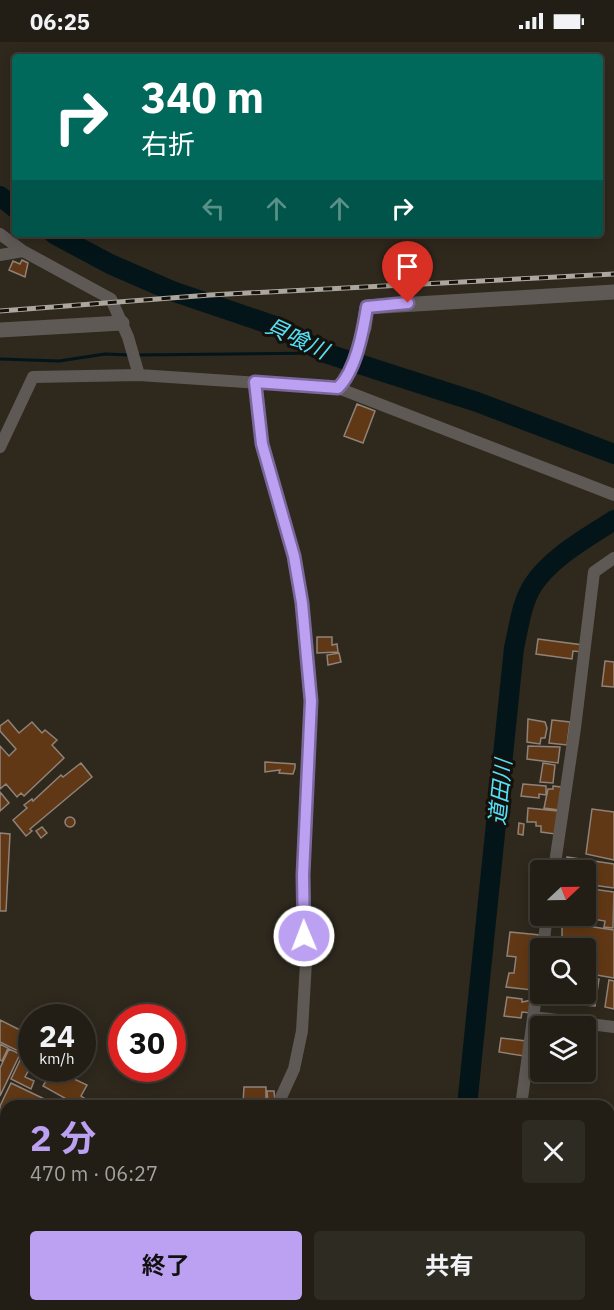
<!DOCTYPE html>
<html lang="ja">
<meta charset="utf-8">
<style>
:root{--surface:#221e16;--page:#2e2b23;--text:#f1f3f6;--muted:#a2a2a1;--line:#3f3c35;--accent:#bca0f2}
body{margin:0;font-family:"IBM Plex Sans","Noto Sans JP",sans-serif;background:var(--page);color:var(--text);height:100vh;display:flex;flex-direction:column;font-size:22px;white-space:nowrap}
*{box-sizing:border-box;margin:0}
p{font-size:20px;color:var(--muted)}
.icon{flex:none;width:33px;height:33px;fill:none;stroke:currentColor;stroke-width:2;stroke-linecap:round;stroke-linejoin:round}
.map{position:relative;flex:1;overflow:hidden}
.side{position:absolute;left:0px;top:1058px;width:615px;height:212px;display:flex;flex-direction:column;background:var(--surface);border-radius:18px 18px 0 0;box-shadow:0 3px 15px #0003,0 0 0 2px var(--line)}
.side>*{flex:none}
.guide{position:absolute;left:12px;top:12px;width:591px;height:183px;border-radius:6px;box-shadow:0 3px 15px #0003,0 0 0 2px var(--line);background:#00695c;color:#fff;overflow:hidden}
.needle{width:39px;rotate:68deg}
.tools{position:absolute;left:530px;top:818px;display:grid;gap:12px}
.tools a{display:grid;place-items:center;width:66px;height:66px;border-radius:6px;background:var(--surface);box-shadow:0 3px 15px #0003,0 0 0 2px var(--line);font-size:30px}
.speed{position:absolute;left:18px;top:962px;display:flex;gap:12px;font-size:30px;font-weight:700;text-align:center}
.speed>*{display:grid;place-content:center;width:78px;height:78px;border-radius:50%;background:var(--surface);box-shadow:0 3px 15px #0003,0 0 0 2px var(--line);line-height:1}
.speed small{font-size:15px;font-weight:400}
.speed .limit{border:9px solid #d22;background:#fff;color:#111}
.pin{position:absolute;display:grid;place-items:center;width:51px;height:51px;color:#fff;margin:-62px -26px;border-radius:50% 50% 50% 0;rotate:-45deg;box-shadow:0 0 6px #0007}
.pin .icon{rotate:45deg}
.me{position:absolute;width:66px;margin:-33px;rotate:359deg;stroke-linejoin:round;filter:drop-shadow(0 0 4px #0008)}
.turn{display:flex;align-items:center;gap:21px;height:126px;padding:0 30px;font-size:27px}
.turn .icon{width:78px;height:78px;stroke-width:2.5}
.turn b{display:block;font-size:42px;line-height:51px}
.lanes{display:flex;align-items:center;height:57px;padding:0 30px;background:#0003;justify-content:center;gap:30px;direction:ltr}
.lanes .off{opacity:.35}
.round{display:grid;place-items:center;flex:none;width:63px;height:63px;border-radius:6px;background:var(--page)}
.head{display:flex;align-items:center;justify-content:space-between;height:102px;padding:0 30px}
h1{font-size:36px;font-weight:700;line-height:45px;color:var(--accent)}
.button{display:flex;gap:12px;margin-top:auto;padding:12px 30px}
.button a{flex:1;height:69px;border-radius:6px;background:var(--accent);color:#111;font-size:24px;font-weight:700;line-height:69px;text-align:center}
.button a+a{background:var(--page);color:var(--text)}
.status{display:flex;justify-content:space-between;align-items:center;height:42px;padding:0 30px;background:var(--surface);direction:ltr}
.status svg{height:16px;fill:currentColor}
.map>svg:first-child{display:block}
</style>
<div class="status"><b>06:25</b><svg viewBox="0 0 49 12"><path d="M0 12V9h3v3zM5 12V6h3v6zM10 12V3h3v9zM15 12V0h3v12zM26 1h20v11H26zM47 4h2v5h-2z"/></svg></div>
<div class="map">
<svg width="614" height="1268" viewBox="0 0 614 1268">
<rect width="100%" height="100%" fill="#2e281d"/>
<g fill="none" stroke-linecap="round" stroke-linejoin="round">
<!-- stream -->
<path stroke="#031518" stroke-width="3" d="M136,313L325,311
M0,317L59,319L105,312L130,313"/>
<!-- river -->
<path stroke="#031518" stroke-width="20" d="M0,154L15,166
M54,192L110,222L172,249L275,284L325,311L477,360L614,412
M467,1064L514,606C519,585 521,562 533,543C551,515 587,496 614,478
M442,1268L443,1263"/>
</g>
<!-- building -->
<path fill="#613815" stroke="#8f8279" stroke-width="1.5" d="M22,218L28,221L25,235L9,228L13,219L20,222Z
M357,362L375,369L363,401L344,394Z
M317,595H332V603L337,602L338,610L317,611Z
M538,597L583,603L582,610L573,609L572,617L536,612Z
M339,611L341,620L328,623L327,613Z
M605,619L614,620V645L602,644Z
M528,677L545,680L547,686L545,696H541L540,702L527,700Z
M8,678L19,691L32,680L42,691L45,688L57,698L52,703L64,716L24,754L21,751L17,755L6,742L0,747V704L9,714L16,707L0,689V684Z
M552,678L570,680L567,703L549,701Z
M528,704L560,705L558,721L527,717Z
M265,720L295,722V726L293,732L279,731L280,728L265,730Z
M81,721L92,735L30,787L32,789L26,794L13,778L27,766L24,763L32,757L33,759L61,733L63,735Z
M543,721L555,723L553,741L540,740Z
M523,742L546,744V753L539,752V756L521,754Z
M553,744L561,745L559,768L544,766L548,747H553Z
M0,750L9,761L0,769Z
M528,766L558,769L555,792L541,790V784H536V780H527Z
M592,767L614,770V818L586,812Z
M65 780a5 5 0 1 1 10 0a5 5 0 1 1-10 0Z
M519,781L524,782L523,793L518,792Z
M42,785L47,791L41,796L36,789Z
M0,791L10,792L6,869H0Z
M567,815L614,822V846L585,842V828H565Z
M585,846L614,850L613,886L604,885L605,879L569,873H585Z
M566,881L614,888V936L585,931V906H562V885H566Z
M510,890L540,893L532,948L506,945L509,931H514L516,915L507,914Z
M589,935L599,937L595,964L585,963Z
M609,938L614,939V967L605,965Z
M585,941H587L584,962L573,960V953L568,951H585Z
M507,955L522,957V960L532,958L531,971L522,970L521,976L504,974Z
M0,978L32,994V1016L0,1000Z
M82,986L84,993H88V1022H82Z
M501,996L526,999L524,1014L499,1010Z
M0,1002L8,1006L2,1019L0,1018Z
M9,1007L20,1012L0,1054V1026Z
M23,1012L32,1017V1026H42L40,1031L30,1026L25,1035L34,1039L31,1047L11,1037Z
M53,1027L87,1043L81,1054L84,1056L81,1062L77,1063L43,1044Z
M11,1041L59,1064H6V1095L1,1102L0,1064Z
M244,1045H266V1061H243Z
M267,1049H274L275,1059L268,1060Z
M0,1105L6,1108V1131L0,1128Z
M6,1162V1234L2,1243L0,1175Z"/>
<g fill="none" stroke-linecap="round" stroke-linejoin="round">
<!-- minor -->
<path stroke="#5e5955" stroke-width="12" d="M0,192L23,209L111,257L128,295L139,333
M0,213L23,209
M255,340L262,402L294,514L302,561L311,659L303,833L306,920L302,989L294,1027L277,1064
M338,346L346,338L364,286
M0,405L33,335L139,333L338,346L614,453
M554,828L575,686L594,530L614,516
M543,906L547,873
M533,975L614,985
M521,1064L540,925
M609,1203L614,1204
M0,1263L6,1251
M232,1268L233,1263
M493,1268L494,1263"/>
<!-- tertiary -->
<path stroke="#5e5955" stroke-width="15" d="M364,286L367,265L614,250
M0,288L122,281"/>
<defs>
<path id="rail" d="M0,269L210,253L614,232"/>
</defs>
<!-- rail casing -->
<use href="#rail" stroke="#aca79e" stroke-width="5"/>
<!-- rail -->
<use href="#rail" stroke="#14110c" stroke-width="3" stroke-dasharray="9" stroke-linecap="butt"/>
</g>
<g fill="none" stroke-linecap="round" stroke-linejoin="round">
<defs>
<path id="route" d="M304,894L303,833L311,659L302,561L294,514L262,402L255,340L338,346C356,328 363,290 367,265L408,261"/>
</defs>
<!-- route casing -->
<use href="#route" stroke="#7a689d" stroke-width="15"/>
<!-- route -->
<use href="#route" stroke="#bca0f2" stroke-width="10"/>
</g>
<g text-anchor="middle" stroke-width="6" stroke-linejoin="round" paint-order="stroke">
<!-- water labels -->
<g font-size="22" font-style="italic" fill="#52e2fa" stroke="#14110c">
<text transform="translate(297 296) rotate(25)" y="8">貝喰川</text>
<text transform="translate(500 750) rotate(-84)" y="8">道田川</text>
</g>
</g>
</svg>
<div class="tools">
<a><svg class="needle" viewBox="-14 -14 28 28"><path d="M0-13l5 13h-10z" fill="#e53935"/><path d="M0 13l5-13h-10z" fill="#a2a2a1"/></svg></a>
<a><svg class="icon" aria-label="search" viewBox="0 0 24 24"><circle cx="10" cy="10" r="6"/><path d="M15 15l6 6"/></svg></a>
<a><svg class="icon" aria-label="layers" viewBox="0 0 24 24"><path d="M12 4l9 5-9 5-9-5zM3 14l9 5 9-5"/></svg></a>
</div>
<div class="speed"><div>24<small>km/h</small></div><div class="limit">30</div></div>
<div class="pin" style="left:408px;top:261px;background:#d93025"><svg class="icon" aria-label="arrive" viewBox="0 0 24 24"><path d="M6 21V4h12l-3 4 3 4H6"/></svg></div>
<svg class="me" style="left:304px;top:894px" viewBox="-20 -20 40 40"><circle r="17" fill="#bca0f2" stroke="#fff" stroke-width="3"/><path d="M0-11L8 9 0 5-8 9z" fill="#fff"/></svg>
<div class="guide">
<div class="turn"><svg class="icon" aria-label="right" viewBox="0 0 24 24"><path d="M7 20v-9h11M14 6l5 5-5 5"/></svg><div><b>340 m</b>右折</div></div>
<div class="lanes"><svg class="icon off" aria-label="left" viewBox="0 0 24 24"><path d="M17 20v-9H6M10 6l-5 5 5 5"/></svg><svg class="icon off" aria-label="ahead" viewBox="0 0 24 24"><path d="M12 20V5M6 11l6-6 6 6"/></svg><svg class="icon off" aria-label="ahead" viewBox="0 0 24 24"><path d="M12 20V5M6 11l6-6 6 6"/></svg><svg class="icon" aria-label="right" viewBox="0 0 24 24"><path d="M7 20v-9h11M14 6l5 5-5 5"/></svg></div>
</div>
<section class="side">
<div class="head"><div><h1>2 分</h1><p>470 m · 06:27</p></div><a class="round"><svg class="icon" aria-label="close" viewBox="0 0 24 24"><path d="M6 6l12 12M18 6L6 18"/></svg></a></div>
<div class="button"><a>終了</a><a>共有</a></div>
</section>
</div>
